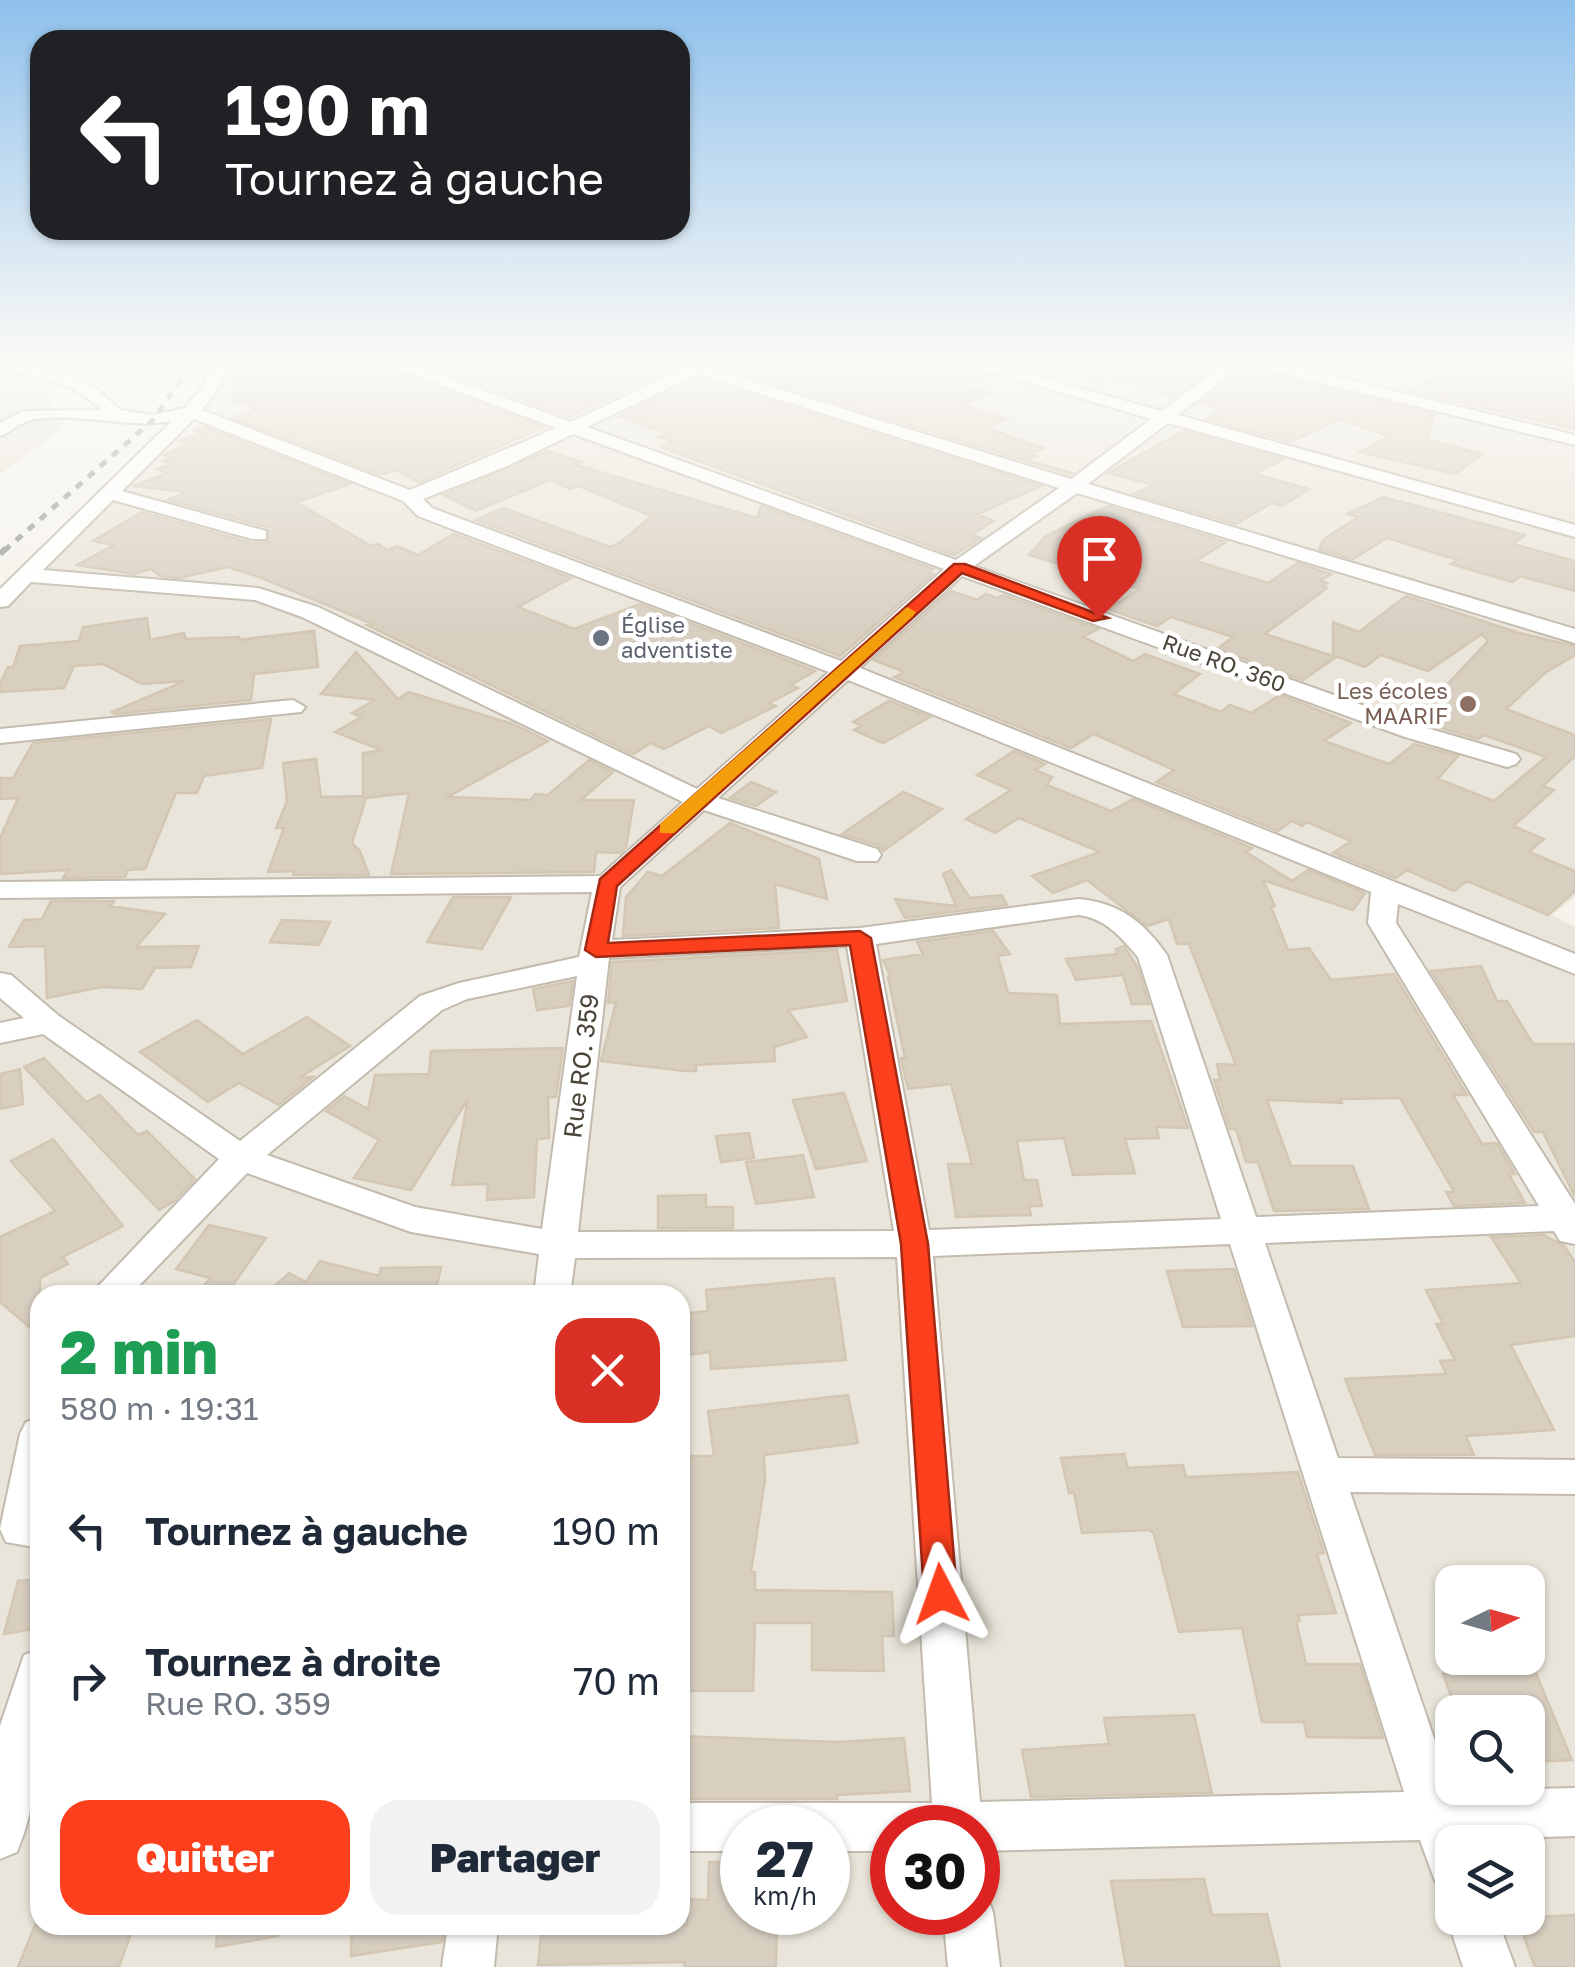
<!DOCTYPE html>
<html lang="fr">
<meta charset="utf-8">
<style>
:root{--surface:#fff;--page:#f2f2f3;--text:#1f2937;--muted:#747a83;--accent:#fc3f1d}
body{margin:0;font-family:"Golos Text",sans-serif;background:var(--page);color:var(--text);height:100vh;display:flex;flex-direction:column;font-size:38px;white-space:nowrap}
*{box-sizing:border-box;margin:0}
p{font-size:32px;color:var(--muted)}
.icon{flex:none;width:55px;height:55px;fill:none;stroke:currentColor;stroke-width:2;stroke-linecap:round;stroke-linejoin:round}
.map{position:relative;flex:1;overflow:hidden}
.side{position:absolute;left:30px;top:1285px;width:660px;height:650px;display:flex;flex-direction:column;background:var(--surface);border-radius:30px;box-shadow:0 2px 8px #0004}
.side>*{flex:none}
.banner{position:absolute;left:30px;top:30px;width:660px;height:210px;border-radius:30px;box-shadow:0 2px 8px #0004;background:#202124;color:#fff;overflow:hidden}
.needle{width:65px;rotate:85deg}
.fabs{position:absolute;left:1435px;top:1565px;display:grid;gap:20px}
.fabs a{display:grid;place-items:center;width:110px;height:110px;border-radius:20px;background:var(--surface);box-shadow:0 2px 8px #0004;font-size:50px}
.speed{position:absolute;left:720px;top:1805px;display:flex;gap:20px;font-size:50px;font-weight:700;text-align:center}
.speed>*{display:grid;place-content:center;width:130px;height:130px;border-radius:50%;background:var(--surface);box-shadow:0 2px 8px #0004;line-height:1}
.speed small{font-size:25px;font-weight:400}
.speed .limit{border:15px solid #d22;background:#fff;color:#111}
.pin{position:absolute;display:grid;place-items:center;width:85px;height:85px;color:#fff;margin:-102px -42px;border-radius:50% 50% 50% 0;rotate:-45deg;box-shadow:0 0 10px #0007}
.pin .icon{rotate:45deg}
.me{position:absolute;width:110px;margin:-55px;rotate:356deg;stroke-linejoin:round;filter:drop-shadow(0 0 8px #0008)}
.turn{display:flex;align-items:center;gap:35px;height:210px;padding:0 30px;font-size:45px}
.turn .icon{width:130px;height:130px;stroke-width:2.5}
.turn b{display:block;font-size:70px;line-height:85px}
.round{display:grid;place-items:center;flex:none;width:105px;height:105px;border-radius:30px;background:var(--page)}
.summary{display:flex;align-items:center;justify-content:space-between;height:170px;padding:0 30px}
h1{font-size:60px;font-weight:800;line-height:75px;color:#1e9e55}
.primary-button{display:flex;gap:20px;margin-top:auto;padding:20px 30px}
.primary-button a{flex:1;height:115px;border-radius:30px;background:var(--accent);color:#fff;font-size:40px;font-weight:800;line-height:115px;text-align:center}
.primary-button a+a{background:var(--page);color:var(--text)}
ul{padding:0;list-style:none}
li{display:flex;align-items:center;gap:30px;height:150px;padding:0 30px}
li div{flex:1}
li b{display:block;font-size:38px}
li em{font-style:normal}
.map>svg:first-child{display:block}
</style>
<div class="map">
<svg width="1575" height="1967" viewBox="0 0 1575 1967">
<rect width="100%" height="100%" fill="#f6f3ec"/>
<!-- residential -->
<path fill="#eae5da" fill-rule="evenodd" d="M0,358H32L63,429L0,474Z
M222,358H1575V897L1552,915L1575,927V1967H0V610L169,442ZM40,1295H680V1925H40ZM1452,1582H1528V1658H1452ZM1452,1712H1528V1788H1452ZM742,1828H828V1912H742ZM892,1828H978V1912H892ZM1452,1842H1528V1918H1452Z"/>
<!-- building -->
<path fill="#d8cfc1" stroke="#d3c7b4" stroke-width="2.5" d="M241,358H266L272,374L320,358L343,364L366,358L544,427L419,482L395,470L381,475L232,418L257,409L233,400L234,376L247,375Z
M404,358H584L622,370L652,361L673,369L569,417Z
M758,358H940L988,375L964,385L990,393L961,405L1007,419L986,428L1044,448L1030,453L1037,456L1027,460L1072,473L1069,474L729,370Z
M1037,358H1226L1175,396L1115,378L1088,379L1036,365Z
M1276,358H1376L1377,363L1341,374Z
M1467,358H1521L1525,364L1518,368L1575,380V429L1411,391Z
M1245,368L1434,414L1428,440L1483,454L1455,474L1360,452L1389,436L1340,419L1290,442L1206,419L1225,410L1200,403Z
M698,378L1041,486L978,514L993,521L972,535L981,538L954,555L663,448L661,446L673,442L659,437L668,434L619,416Z
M205,427L350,484L296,502L371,546L378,544L387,550L397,546L418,555L454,534L571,578L518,607L574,629L640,604L815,671L791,685L798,688L769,703L776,706L721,733L709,726L664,749L651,743L633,754L367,625L373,624L259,577L228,567L179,578L160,576L151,569L134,574L77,565L114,545L93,541L142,512L251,543L269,542L267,527L168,500L186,492L133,486L167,473L157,469L170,465L163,461L172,458L164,455L188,443L181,441L201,433L195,431Z
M1183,431L1284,459L1254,474L1309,489L1282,506L1272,503L1236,524L1134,494L1154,485L1108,473Z
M547,451L582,462L576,465L757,518L761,506L933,569L928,572L933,574L840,656L476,520L503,508L610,547L621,542L652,516L579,486L570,489L550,480L476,511L444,495Z
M1383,497L1525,535L1513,544L1575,561V591L1520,576L1513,582L1451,564L1458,560L1387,538L1353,559L1319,549L1324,539L1358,517L1347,514Z
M1108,506L1226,542L1196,561L1268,583L1298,563L1331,574L1320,581L1327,583L1323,586L1327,588L1265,634L1336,657L1303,680L1217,649L1233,637L1171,617L1157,626L1108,609L1140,589L1029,555L1046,536Z
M951,591L977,600L986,594L997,598L1003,595L1098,629L1083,637L1133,661L1145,654L1200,674L1174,694L1221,712L1230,705L1251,713L1280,695L1351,723L1324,741L1389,764L1414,744L1458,756L1438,779L1494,801L1546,757L1484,735L1478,739L1414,720L1488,641L1482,634L1428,671L1381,655L1365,667L1333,655V622L1359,632L1406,596L1519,633L1575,646V655L1545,673L1506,709L1575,735V756L1543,786L1554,790L1513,826L1544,839L1529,852L1575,871V891L1548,915L1467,881L1454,891L1407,870L1396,878L1333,853L1351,841L1307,822L1302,826L1292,821L1278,831L1156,782L1174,770L1094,734L1071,748L894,677L904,672L874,660Z
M147,618L150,640L184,633L186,639L239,637L238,640L314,631L318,667L254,674L251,700L115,714L112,712L185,681L142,684L103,664L74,666L64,688L0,692V684L8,667H13L20,646L79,641L83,627Z
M356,652L398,699L409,692L513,724L548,741L448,797L531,800L535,794L548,795L589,760L613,772L581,800H634L626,847L621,853L596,852L594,872L391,874L409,793L366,798L352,843L360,851L369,875H293L294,871L268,872L284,828H276L287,801L283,763L316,759L321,797L363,796V753L381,750L335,732L361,717L352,713L375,700L321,694Z
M889,701L930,717L883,743L854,730L861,726L853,722Z
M271,719L262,768L204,776L197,793H176L145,869L128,870L125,877L63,878L68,870L0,874V838L18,798L0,799V778H13L33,743Z
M1014,751L1045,764L1035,770L1052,777L1047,785L1111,811L1133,799L1252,848L1246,852L1292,881L1308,870L1365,893L1353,910L1263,880L1275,906L1271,907L1288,950L1309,948L1331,980L1394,974L1467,1095H1453L1482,1144L1497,1143L1515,1174H1509L1525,1203L1454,1206L1446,1192H1454L1400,1098L1340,1099L1342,1103L1267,1100L1291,1166H1353L1369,1209L1274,1211L1258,1162H1246L1236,1129H1230L1214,1080H1220L1217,1064L1236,1065L1189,944H1177L1169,919L1147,926L1087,880L1053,893L1032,876L1100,852L1019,818L995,833L966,819L1011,790L977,775Z
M751,782L776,792L756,806L730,798Z
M903,792L942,809L883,851L878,845L842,834Z
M730,823L819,859L827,899L775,884L779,928L623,936L626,897L648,872L662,876Z
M951,870L970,898L1002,895L1007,905L905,918L895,899L956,906L943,874Z
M453,897H511L482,949L427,942Z
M51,901H114L111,906L165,914L136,947L199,946L191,967L155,968L142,989L102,987L47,998L45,946L9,947L24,920L42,919Z
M282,920L330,922L319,945L270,942Z
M993,931L1010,954L998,956L1008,993L1057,995L1060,1024L1151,1021L1188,1128L1156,1127L1159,1138L1125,1139L1135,1173L1073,1175L1064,1138L1017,1141L1024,1180H1037L1042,1206H1029L1031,1215L956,1217L948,1164H972L951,1084L908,1089L901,1058H905L888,977H891L883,960L923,954L917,942Z
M1124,946L1138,968L1149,1004H1132L1123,975L1076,980L1066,959L1117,954L1116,949Z
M837,950L847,1001L788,1010L807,1037L774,1047L775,1061L696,1065V1071H684L601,1061L616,1002L608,1003L612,962Z
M1481,966L1497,1001H1507L1533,1044H1575V1197L1543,1132H1534L1431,971Z
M573,981L569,1006L537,1010L533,989Z
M307,1017L350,1046L299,1078L313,1077L279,1105L239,1083L208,1102L140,1052L197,1020L243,1054Z
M563,1048L556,1097H548L549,1138L537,1139L534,1197L487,1200L488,1184L452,1185L468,1099L411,1190L354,1178L379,1140L326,1111L344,1096L368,1109L375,1075L429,1074L431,1051Z
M44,1058L86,1102L100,1095L138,1135L147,1131L195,1179L173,1202L159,1210L24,1067Z
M20,1069L23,1104L0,1109V1074Z
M844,1093L867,1161L816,1169L793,1100Z
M749,1133L754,1158L721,1162L716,1136Z
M53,1139L123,1226L63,1257L68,1264L40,1278V1336L0,1302V1237L55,1211L11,1161Z
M803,1155L814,1197L756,1204L746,1162Z
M706,1195V1207H733V1228H658V1196Z
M209,1225L266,1238L226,1295H197L210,1278L176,1269Z
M1544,1235L1564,1246L1575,1262V1336L1511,1345L1554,1430L1466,1436L1474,1455H1375L1345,1379L1446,1374L1440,1361L1455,1360L1436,1324H1443L1426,1290L1521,1283L1491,1237Z
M320,1261L379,1276L381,1268L441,1267L435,1295H264L289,1273L306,1282Z
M1234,1269L1252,1326L1183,1327L1167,1271Z
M834,1278L846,1360L711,1369L710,1352L680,1356V1314L708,1311L706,1290Z
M848,1395L858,1443L764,1455L765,1480L751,1572H755V1590L892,1592L894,1636H882L884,1671L812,1670V1623H755L753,1691H680V1456H714L708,1411Z
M1124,1454L1128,1468L1183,1465L1186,1477L1298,1472L1324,1553L1317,1554L1336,1613L1298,1615L1300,1621H1296L1306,1664H1360L1383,1738L1307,1737L1304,1722H1262L1242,1628L1179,1632L1154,1534L1149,1530L1082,1533L1074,1493H1069L1061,1458Z
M40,1579V1628L4,1634L18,1581Z
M1535,1671L1572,1760L1528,1762V1712H1457L1443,1674Z
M1194,1715L1212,1793L1031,1797L1022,1750L1109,1744L1104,1718Z
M680,1736L837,1742L904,1738L910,1791L837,1795V1799H680Z
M709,1862H742V1912H777L776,1967H684L685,1962L538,1965L542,1925H687L688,1899L708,1900Z
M1204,1879L1212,1915L1267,1914L1280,1967H1126L1111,1881Z
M1575,1915V1967H1535L1517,1918Z
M35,1925H134L119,1967H18Z
M218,1925H277L278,1936L216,1947Z
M352,1925H444L442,1942L351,1956Z"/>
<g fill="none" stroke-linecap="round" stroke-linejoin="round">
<defs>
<path id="minor" d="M216,358H232L217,389L202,410L410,490L556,428L370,358H393L571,422L682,369L654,358C673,358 692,360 710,362V368L1071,479L1151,419L944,358H970L1162,411L1232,358H1260L1575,435V445L1244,364L1178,415L1575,525V537L1168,423L1088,484L1575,629V643L1077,493L974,566L1423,727L1516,754L1520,759L1516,764L1507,767L1405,737L962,576L860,668L1575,954V974L1398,904L1396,923L1575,1204V1244L1560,1241L1554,1231L1265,1243L1338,1458L1575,1460V1494L1350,1492L1452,1791L1575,1788V1836L1468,1839L1469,1842H1452V1889L1435,1881L1420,1840L978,1851V1828H892V1851H828V1828H742V1851H680V1803H932L897,1257L575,1258L570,1295H534L539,1254L411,1232L247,1173L130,1295H90L219,1159L43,1034L0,1043V1023L24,1018L0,998V973L11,975L59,1016L240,1141L420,996L459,983L579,957L592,892L0,898V882L600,876L683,802L302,617L255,600L31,582L8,606L0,607V589L172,421C130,430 68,410 28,421C18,424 10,433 0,436V423L23,411L101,410C73,381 38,376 0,370V360L69,374L96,388L120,410L153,415L185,408L201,388ZM698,374L1059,488L956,560L587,427ZM194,419L403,501L418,516L829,672L697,789L318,607L258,588L43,570L113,500L252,539H266V531L122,491ZM573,434L944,569L841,661L432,508L423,499L505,467ZM848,680L1371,892L1368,923L1539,1206L1256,1217L1167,955C1144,922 1118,902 1078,899L860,928L612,940L620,887L704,810L857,861H877L881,855L877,849L718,798ZM1078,915C1105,918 1121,937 1138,957L1221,1219L929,1230L876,944ZM847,946L894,1231L578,1232L609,958ZM577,976L542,1229L415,1207L267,1155L442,1010L467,999ZM1230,1244L1404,1792L980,1802L933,1256Z
M1525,358L1575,361V371L1527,361Z
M293,700L305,707L301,712L0,743V729Z
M40,1418V1548L6,1542L0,1529L20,1434L26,1422Z
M40,1649C40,1717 44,1788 17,1852L0,1859V1726L24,1655Z
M978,1891L986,1894L993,1912L1000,1967H948L943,1912H978Z
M1452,1904V1918H1497L1515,1967H1463L1447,1918Z
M448,1925H498L494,1967H442Z"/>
</defs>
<!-- minor casing -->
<use href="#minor" stroke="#c2bbae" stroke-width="4"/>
<!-- minor -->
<use href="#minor" fill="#fff" fill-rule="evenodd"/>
<!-- rail-far1 -->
<path stroke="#9a9a9a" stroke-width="5" stroke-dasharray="8 8" stroke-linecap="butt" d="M4,551L153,420L196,358"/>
<!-- rail -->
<path stroke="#9a9a9a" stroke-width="6" stroke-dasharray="10 10" stroke-linecap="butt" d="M0,554L6,548"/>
</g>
<!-- sky -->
<linearGradient id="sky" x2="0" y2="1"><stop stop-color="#8fc1ec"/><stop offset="0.57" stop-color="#fbfaf6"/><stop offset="1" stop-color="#fbfaf6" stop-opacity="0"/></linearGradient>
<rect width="1575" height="633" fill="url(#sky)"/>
<!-- route -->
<path fill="#fc3f1d" stroke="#a42913" stroke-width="2.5" d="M954,564H965L1108,618L1093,621L962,573L617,886L608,943L860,931L871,938L928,1244L957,1594L952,1604L941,1608L929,1604L924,1594L901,1244L850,945L596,957L585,950L600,879Z"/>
<!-- slow -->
<path fill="#f59e0b" d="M907,607L916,612L913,616L674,833H660V824Z"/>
<!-- markers -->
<circle fill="#6b7280" stroke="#fff" stroke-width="4" cx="601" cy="638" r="10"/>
<circle fill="#8d6e63" stroke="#fff" stroke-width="4" cx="1468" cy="704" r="10"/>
<g text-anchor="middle" stroke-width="9" stroke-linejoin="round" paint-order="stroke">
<!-- far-worship labels -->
<g font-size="22" fill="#5b616d" stroke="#fff" text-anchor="start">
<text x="621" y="633">Église<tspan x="621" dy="25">adventiste</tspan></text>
</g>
<!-- far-street labels -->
<g font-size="22" fill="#4b4439" stroke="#fff">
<text transform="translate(1224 663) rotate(20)" y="8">Rue RO. 360</text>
</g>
<!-- far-education labels -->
<g font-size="22" fill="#785e54" stroke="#fff" text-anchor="end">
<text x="1448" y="699">Les écoles<tspan x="1448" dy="25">MAARIF</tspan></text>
</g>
<!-- street labels -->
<g font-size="25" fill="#4b4439" stroke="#fff">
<text transform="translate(581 1066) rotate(-83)" y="9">Rue RO. 359</text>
</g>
</g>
</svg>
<div class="fabs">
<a><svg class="needle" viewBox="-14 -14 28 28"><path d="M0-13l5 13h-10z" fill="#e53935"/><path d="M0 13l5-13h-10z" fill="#747a83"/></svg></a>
<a><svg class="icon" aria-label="search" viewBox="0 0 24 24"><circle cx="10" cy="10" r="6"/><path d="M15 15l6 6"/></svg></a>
<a><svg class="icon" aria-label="layers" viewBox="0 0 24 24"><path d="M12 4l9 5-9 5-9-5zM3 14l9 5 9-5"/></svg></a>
</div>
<div class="speed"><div>27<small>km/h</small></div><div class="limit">30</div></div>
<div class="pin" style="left:1099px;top:618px;background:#d93025"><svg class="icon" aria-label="arrive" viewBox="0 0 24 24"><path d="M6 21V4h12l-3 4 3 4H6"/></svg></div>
<svg class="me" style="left:941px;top:1594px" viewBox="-20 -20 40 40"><path d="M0-17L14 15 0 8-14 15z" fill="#fc3f1d" stroke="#fff" stroke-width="4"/></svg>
<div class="banner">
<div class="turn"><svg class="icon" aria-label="left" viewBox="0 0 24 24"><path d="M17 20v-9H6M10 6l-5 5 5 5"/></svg><div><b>190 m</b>Tournez à gauche</div></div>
</div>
<section class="side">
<div class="summary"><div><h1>2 min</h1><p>580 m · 19:31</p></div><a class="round" style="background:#d93025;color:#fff"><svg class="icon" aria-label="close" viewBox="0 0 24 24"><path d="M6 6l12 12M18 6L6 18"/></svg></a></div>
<ul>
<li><svg class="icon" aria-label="left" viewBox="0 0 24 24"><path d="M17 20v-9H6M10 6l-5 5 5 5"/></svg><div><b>Tournez à gauche</b></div><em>190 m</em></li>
<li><svg class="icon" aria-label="right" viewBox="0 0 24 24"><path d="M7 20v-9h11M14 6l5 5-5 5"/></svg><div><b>Tournez à droite</b><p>Rue RO. 359</p></div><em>70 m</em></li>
</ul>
<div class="primary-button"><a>Quitter</a><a>Partager</a></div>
</section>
</div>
